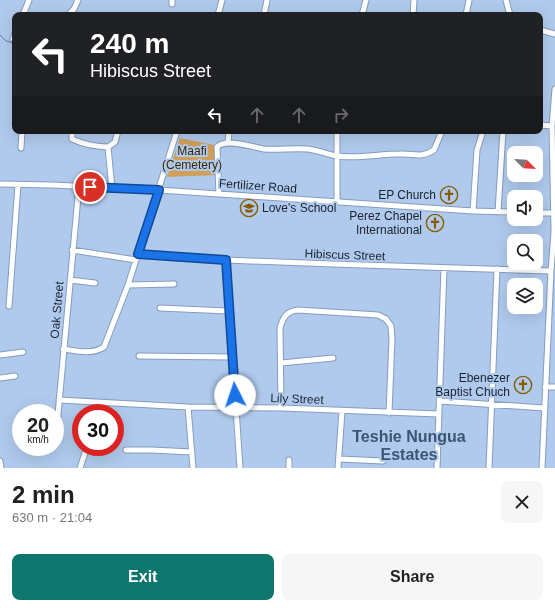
<!DOCTYPE html>
<meta charset="utf-8">
<style>
:root{--surface:#fff;--page:#f6f6f6;--text:#222;--muted:#767676;--accent:#0f766e}
body{margin:0;font-family:Arial,sans-serif;background:var(--page);color:var(--text);height:100vh;display:flex;flex-direction:column;font-size:15px;white-space:nowrap}
*{box-sizing:border-box;margin:0}
p{font-size:13px;color:var(--muted)}
.icon{flex:none;width:22px;height:22px;fill:none;stroke:currentColor;stroke-width:2;stroke-linecap:round;stroke-linejoin:round}
.map{position:relative;height:468px;overflow:hidden}
.drawer{display:flex;flex-direction:column;background:var(--surface);flex:1}
.drawer>*{flex:none}
.guide{position:absolute;left:12px;top:12px;width:531px;height:122px;border-radius:8px;box-shadow:0 4px 16px #0002;background:#202124;color:#fff;overflow:hidden}
.needle{width:26px;rotate:114deg}
.fabs{position:absolute;left:507px;top:146px;display:grid;gap:8px}
.fabs a{display:grid;place-items:center;width:36px;height:36px;border-radius:8px;background:var(--surface);box-shadow:0 4px 16px #0002;font-size:20px}
.speed{position:absolute;left:12px;top:404px;display:flex;gap:8px;font-size:20px;font-weight:700;text-align:center}
.speed>*{display:grid;place-content:center;width:52px;height:52px;border-radius:50%;background:var(--surface);box-shadow:0 4px 16px #0002;line-height:1}
.speed small{font-size:10px;font-weight:400}
.speed .limit{border:6px solid #d22;background:#fff;color:#111}
.pin{position:absolute;display:grid;place-items:center;width:34px;height:34px;color:#fff;margin:-17px;border:2px solid #fff;border-radius:50%;box-shadow:0 1px 4px #0007}
.me{position:absolute;width:44px;margin:-22px;rotate:356deg;stroke-linejoin:round;filter:drop-shadow(0 0 3px #0008)}
.turn{display:flex;align-items:center;gap:14px;height:84px;padding:0 12px;font-size:18px}
.turn .icon{width:52px;height:52px;stroke-width:2.5}
.turn b{display:block;font-size:28px;line-height:34px}
.lanes{display:flex;align-items:center;height:38px;padding:0 12px;background:#0003;justify-content:center;gap:20px;direction:ltr}
.lanes .off{opacity:.35}
.round{display:grid;place-items:center;flex:none;width:42px;height:42px;border-radius:8px;background:var(--page)}
.overview{display:flex;align-items:center;justify-content:space-between;height:68px;padding:0 12px}
h1{font-size:24px;font-weight:600;line-height:30px}
.cta{display:flex;gap:8px;margin-top:auto;padding:8px 12px}
.cta a{flex:1;height:46px;border-radius:8px;background:var(--accent);color:#fff;font-size:16px;font-weight:600;line-height:46px;text-align:center}
.cta a+a{background:var(--page);color:var(--text)}
.map>svg:first-child{display:block}
</style>
<div class="map">
<svg width="555" height="468" viewBox="0 0 555 468">
<rect width="100%" height="100%" fill="#b0caed"/>
<!-- green -->
<path fill="#d0a05b" d="M180,138L214,145L215,175L167,177Z"/>
<g fill="none" stroke-linecap="round" stroke-linejoin="round">
<!-- stream -->
<path stroke="#5982b5" stroke-width="1" d="M0,35L6,41L13,43L15,42"/>
<defs>
<path id="minor" d="M506,0L510,15
M172,4V0
M23,15L29,0
M68,15L74,9L78,0
M218,15L222,0
M264,15L267,0
M362,15L366,0
M413,15L414,0
M466,15L469,0
M540,30L555,34
M13,39L15,33
M540,125L552,126
M72,131V139C85,145 94,146 108,147
M228,143L229,131
M21,148L22,131
M0,184L52,185L159,190L473,211L514,212
M112,189L108,147L115,142L118,131
M219,194L217,147C225,138 253,147 264,149C279,150 293,148 308,149C318,150 328,155 337,156C358,159 379,154 399,154C415,153 419,159 434,150L442,131
M337,201V131
M473,211L477,150L483,131
M498,212L503,131
M536,213H555
M72,250L136,260
M138,254L226,260L332,264L551,271
M226,260L240,468
M70,280L95,283
M128,285L174,284
M9,306L18,185
M160,308L228,311
M63,349C77,351 92,355 104,347L128,285L177,131
M0,355L23,352
M139,356L232,357
M281,363L333,358
M0,378L15,376
M545,387H555
M59,400L188,407L281,408L439,414
M440,401L544,408
M188,407L193,468
M281,408L280,328C283,317 287,311 298,310L378,315L386,319L391,326L392,338L389,413
M98,413L101,403
M56,436L79,186
M126,450H151L192,452
M339,459L383,461
M0,461L1,468
M80,468L87,447
M289,468V460
M338,468L342,411
M437,468L444,268
M489,468L497,269
M542,468L551,271L554,232L552,126L555,89"/>
</defs>
<!-- minor casing -->
<use href="#minor" stroke="#839dbd" stroke-width="7"/>
<!-- minor -->
<use href="#minor" stroke="#fff" stroke-width="5"/>
</g>
<g fill="none" stroke-linecap="round" stroke-linejoin="round">
<defs>
<path id="route" d="M90,187L159,190L138,254L226,260L235,395"/>
</defs>
<!-- route casing -->
<use href="#route" stroke="#114b97" stroke-width="10"/>
<!-- route -->
<use href="#route" stroke="#1a73e8" stroke-width="7"/>
</g>
<!-- icons -->
<defs>
<symbol id="church-ring" viewBox="-11 -11 22 22"><circle r="9.5" fill="#b0caed" stroke="#895b00" stroke-width="1.5"/><path d="M-1.2-6h2.4v3.5h3.3v2.4h-3.3V6h-2.4V-.1h-3.3v-2.4h3.3Z" fill="#895b00"/></symbol>
<symbol id="school-ring" viewBox="-11 -11 22 22"><circle r="9.5" fill="#b0caed" stroke="#895b00" stroke-width="1.5"/><path d="M0-5L7-2L0 1L-7-2ZM-4 1L0 2.5L4 1V4Q0 6-4 4Z" fill="#895b00"/></symbol>
</defs>
<g fill-rule="evenodd">
<use href="#church-ring" x="439" y="185" width="20" height="20"/>
<use href="#school-ring" x="239" y="198" width="20" height="20"/>
<use href="#church-ring" x="425" y="213" width="20" height="20"/>
<use href="#church-ring" x="513" y="375" width="20" height="20"/>
</g>
<g text-anchor="middle" stroke-width="4" stroke-linejoin="round" paint-order="stroke">
<!-- park labels -->
<g font-size="12" fill="#3d2703" stroke="#b0caed">
<text x="192" y="155">Maafi<tspan x="192" dy="14">(Cemetery)</tspan></text>
</g>
<!-- street labels -->
<g font-size="12" fill="#19232f" stroke="#b0caed">
<text transform="translate(258 186) rotate(4)" y="4">Fertilizer Road</text>
<text transform="translate(345 255) rotate(2)" y="4">Hibiscus Street</text>
<text transform="translate(57 310) rotate(-85)" y="4">Oak Street</text>
<text transform="translate(297 399) rotate(2)" y="4">Lily Street</text>
</g>
<!-- poi labels -->
<g font-size="12" fill="#19232f" stroke="#b0caed" text-anchor="end">
<text x="436" y="199">EP Church</text>
<text x="262" y="212" text-anchor="start">Love's School</text>
<text x="422" y="220">Perez Chapel<tspan x="422" dy="14">International</tspan></text>
<text x="510" y="382">Ebenezer<tspan x="510" dy="14">Baptist Chuch</tspan></text>
</g>
<!-- district labels -->
<g font-size="16" font-weight="bold" fill="#3d5472" stroke="#b0caed">
<text x="409" y="442">Teshie Nungua<tspan x="409" dy="18">Estates</tspan></text>
</g>
</g>
</svg>
<div class="fabs">
<a><svg class="needle" viewBox="-14 -14 28 28"><path d="M0-13l5 13h-10z" fill="#e53935"/><path d="M0 13l5-13h-10z" fill="#767676"/></svg></a>
<a><svg class="icon" aria-label="sound" viewBox="0 0 24 24"><path d="M4 9h4l5-4v14l-5-4H4zM17 9q2 3 0 6"/></svg></a>
<a><svg class="icon" aria-label="search" viewBox="0 0 24 24"><circle cx="10" cy="10" r="6"/><path d="M15 15l6 6"/></svg></a>
<a><svg class="icon" aria-label="layers" viewBox="0 0 24 24"><path d="M12 4l9 5-9 5-9-5zM3 14l9 5 9-5"/></svg></a>
</div>
<div class="speed"><div>20<small>km/h</small></div><div class="limit">30</div></div>
<div class="pin" style="left:90px;top:187px;background:#d93025"><svg class="icon" aria-label="arrive" viewBox="0 0 24 24"><path d="M6 21V4h12l-3 4 3 4H6"/></svg></div>
<svg class="me" style="left:235px;top:395px" viewBox="-20 -20 40 40"><circle r="19" fill="#fff"/><path d="M0-13L10 11 0 6-10 11z" fill="#1a73e8"/></svg>
<div class="guide">
<div class="turn"><svg class="icon" aria-label="left" viewBox="0 0 24 24"><path d="M17 20v-9H6M10 6l-5 5 5 5"/></svg><div><b>240 m</b>Hibiscus Street</div></div>
<div class="lanes"><svg class="icon" aria-label="left" viewBox="0 0 24 24"><path d="M17 20v-9H6M10 6l-5 5 5 5"/></svg><svg class="icon off" aria-label="ahead" viewBox="0 0 24 24"><path d="M12 20V5M6 11l6-6 6 6"/></svg><svg class="icon off" aria-label="ahead" viewBox="0 0 24 24"><path d="M12 20V5M6 11l6-6 6 6"/></svg><svg class="icon off" aria-label="right" viewBox="0 0 24 24"><path d="M7 20v-9h11M14 6l5 5-5 5"/></svg></div>
</div>
</div>
<section class="drawer">
<div class="overview"><div><h1>2 min</h1><p>630 m · 21:04</p></div><a class="round"><svg class="icon" aria-label="close" viewBox="0 0 24 24"><path d="M6 6l12 12M18 6L6 18"/></svg></a></div>
<div class="cta"><a>Exit</a><a>Share</a></div>
</section>
